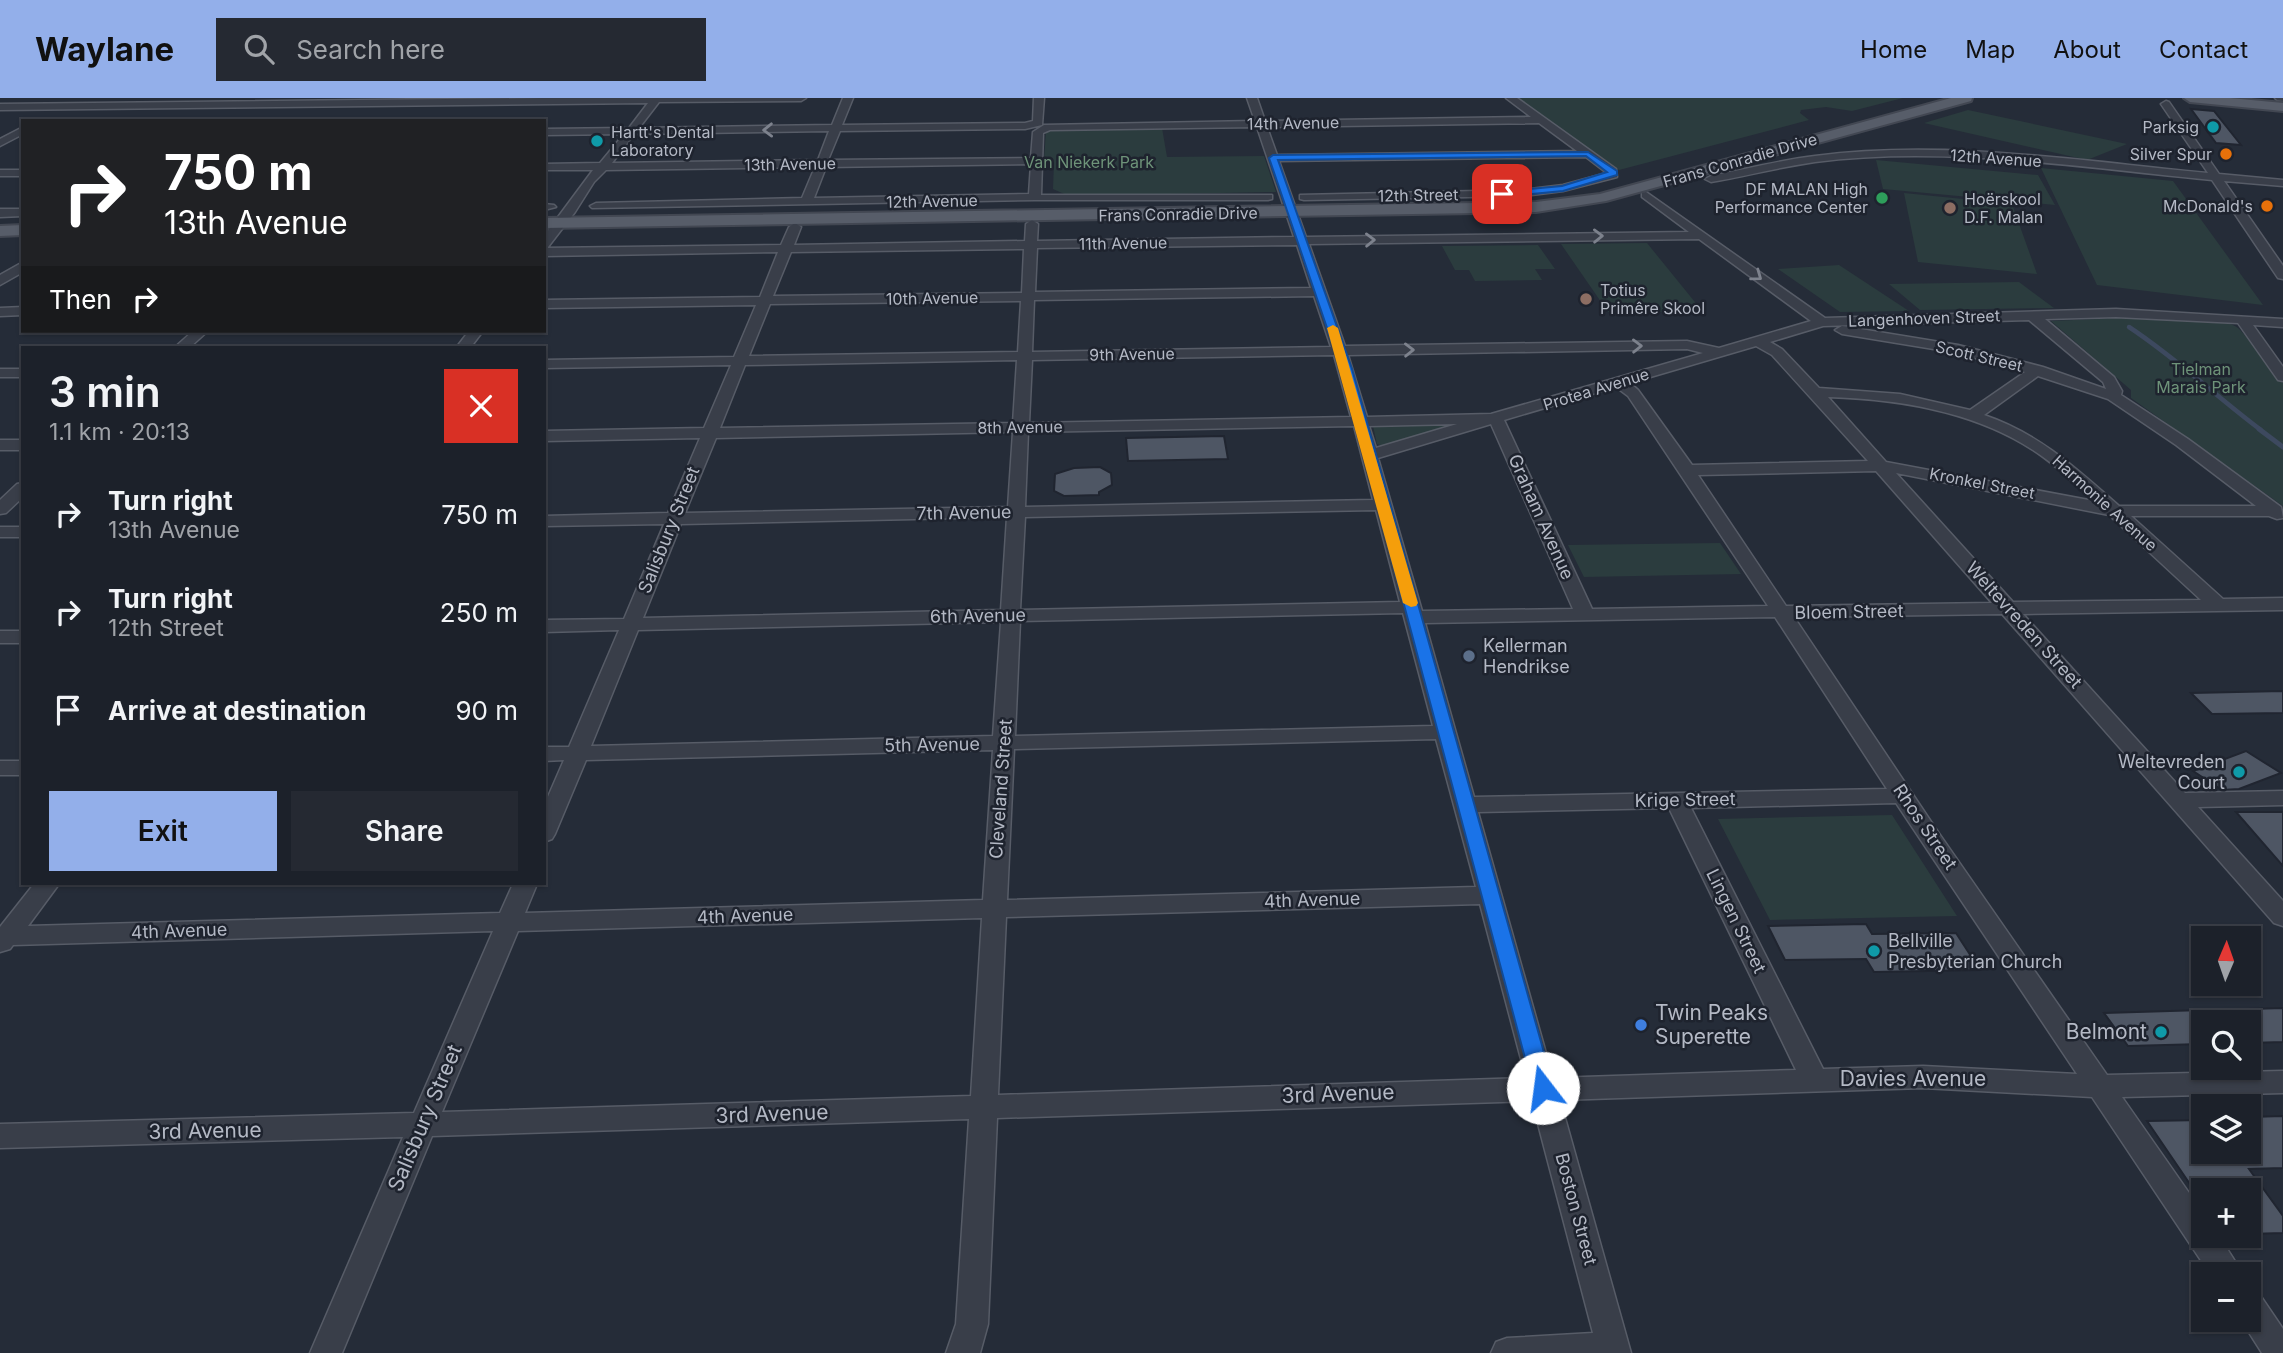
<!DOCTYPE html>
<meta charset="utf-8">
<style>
:root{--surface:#1c212a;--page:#252932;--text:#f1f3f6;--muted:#a0a3a8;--line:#3a3e47;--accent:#93afea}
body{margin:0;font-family:Inter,sans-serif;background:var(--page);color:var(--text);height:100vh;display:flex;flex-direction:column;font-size:26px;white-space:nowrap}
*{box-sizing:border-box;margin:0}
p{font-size:23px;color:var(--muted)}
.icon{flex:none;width:38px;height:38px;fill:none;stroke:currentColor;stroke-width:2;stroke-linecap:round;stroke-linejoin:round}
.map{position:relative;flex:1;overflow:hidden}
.sheet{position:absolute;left:21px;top:248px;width:525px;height:539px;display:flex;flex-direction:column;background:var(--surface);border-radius:0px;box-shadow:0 2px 5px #0004,0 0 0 2px var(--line)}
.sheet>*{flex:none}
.banner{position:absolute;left:21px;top:21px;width:525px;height:214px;border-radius:0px;box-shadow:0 2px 5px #0004,0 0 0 2px var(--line);background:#202124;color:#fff;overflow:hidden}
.needle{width:46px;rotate:2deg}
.controls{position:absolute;left:2191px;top:828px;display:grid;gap:14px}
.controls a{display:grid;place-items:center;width:70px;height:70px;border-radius:0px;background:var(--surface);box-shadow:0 2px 5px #0004,0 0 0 2px var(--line);font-size:35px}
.pin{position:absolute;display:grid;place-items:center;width:60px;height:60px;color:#fff;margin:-30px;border-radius:14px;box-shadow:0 4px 10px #0006}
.me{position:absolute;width:77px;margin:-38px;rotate:345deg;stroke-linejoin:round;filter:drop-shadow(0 0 5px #0008)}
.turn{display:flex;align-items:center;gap:24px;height:147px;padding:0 28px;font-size:32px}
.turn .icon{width:91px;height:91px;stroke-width:2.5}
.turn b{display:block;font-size:49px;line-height:60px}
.then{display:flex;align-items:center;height:66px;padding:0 28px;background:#0003;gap:14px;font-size:26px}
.round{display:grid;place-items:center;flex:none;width:74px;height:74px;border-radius:0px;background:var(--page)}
.summary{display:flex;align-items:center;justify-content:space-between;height:119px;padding:0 28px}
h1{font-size:42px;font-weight:600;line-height:52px}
.cta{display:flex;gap:14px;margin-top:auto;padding:14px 28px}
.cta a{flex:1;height:80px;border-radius:0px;background:var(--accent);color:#111;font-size:28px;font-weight:600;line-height:80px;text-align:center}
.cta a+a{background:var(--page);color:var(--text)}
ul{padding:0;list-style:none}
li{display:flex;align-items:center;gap:21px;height:98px;padding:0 28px}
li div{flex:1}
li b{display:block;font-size:26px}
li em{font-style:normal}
header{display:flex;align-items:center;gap:42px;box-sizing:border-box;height:98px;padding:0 35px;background:var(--accent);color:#111}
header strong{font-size:33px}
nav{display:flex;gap:38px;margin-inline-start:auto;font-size:24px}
.search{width:490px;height:63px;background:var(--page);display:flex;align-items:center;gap:18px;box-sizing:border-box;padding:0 24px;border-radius:0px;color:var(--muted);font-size:26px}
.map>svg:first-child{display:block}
</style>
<header>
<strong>Waylane</strong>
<div class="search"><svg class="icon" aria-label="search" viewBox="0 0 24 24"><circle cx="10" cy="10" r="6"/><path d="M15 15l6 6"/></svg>Search here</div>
<nav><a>Home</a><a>Map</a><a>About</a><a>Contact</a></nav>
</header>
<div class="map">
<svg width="2283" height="1255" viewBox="0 0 2283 1255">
<rect width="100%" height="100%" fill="#252c38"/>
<!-- green -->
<path fill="#2b3c3e" d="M1517,0H1903L1852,13L1826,9L1801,12L1800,15L1809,22L1619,72Z
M1968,12L2127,46L2087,62L1924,25Z
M1162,30L1167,59L1264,58L1276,94L1069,98L1053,91L1054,64L1044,63L1046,33Z
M1876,62L2038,77L2055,107L1883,91Z
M2041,70L2173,83L2263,207L2097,187Z
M1904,95L2012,106L2037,176L1918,164Z
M1647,145L1703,214H1608L1561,146Z
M1538,147L1555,171H1535L1542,182L1475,183L1469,172H1455L1442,148Z
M1839,167L1909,213L1840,214L1778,171Z
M2019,184L2054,210L1920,212L1889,186Z
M2120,220C2142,221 2224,217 2238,230C2256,247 2264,270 2283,285V408L2131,300V292L2051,223Z
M1454,325L1455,328L1383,348L1377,346L1373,328Z
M1720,445L1741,476L1584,479L1568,447Z
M1892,717L1957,818L1770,822L1718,721Z"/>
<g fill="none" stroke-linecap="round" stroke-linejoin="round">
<!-- stream-far1 -->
<path stroke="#3d495f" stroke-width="4.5" d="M2129,229C2176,260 2217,299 2261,332"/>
<!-- stream -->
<path stroke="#3d495f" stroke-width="5" d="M2259,331L2283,349"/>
</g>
<!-- building -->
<path fill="#4e5664" stroke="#202530" stroke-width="2" d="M2191,11L2214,13L2241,47L2216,45Z
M1224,338L1228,361L1128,363L1126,340Z
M1100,369L1111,375L1112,387L1099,394V397L1064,398L1054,393L1055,376L1074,370Z
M2283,593V615L2212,616L2191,595Z
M2246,653L2281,675L2239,691L2222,692L2193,673Z
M2236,714H2283V768Z
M1866,826L1872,836L1956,835L1980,872L1874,874L1866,861L1785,862L1768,828Z
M2283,910V944L2249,945V911Z
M2203,912V946L2128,948L2104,915Z
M2283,1018V1070L2249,1071L2283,1118V1135L2249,1136V1092H2194L2147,1023L2203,1022V1054H2249V1019Z"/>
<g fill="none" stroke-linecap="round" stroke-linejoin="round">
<defs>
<path id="minor" d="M543,0H806L801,3L659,4L639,30L832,27L843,0H853L842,27L1025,25L1033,23L1034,0H1044L1042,27L1025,31L840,33L828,62L1031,60L1033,34L1044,27L1255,23L1247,0H1257L1265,23L1531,19L1506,0H1517L1616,71L1617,79L1563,93L1523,98L1304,102L1300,101V97L1523,92L1563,87L1607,75L1586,59L1279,63L1306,139L1689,134L1642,99V95L1646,94L1825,220L2116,211L2283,221V229L2253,227L2283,269V283L2278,282L2238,225L2116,219L2045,221L2114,279L2122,293L2121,297L2188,341L2281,409L2283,420L2277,421L2269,418H2131L2223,501L2283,500V512L2023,516L2185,695L2283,693V707L2198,709L2283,803V828L2274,825L2002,516L1794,519L1938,734L2107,977L2283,973V995L2122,999L2203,1115V1138H2219L2243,1176H2210L2092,999L1923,990L1560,1002L1631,1255H1491L1496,1244L1507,1240L1593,1235L1532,1003L997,1020L988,1226L980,1255H946L956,1226L969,1021L432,1038L342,1255H310L403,1039L0,1050V1026L414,1015L493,833L13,847L10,851L0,854V829L34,786H59L28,828L500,815L513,786H537L525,815L983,802L993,652L586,662L555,736L552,741L544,744V708L564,662L544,663V649H569L619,532L544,534V522L624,521L664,426L544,428V418L668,415L700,340L544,343V333L704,330L731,267L544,270V262L734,259L756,207L544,210V202L760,199L778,154L544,158V150L781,147L789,129L795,125L801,129L794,147L1025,143L1026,126L1032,122L1038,126L1037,143L1294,139L1257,29L1050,32L1043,35L1041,97H1272V101L1268,102H1035L592,110L590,108L596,105L802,100L815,69L606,72L594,84L575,114L548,149L544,150V138L593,72H544V66L600,65L624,36L544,37V31L629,30L648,5L0,12V6ZM1539,25L1577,53L1277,57L1267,29ZM829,33L818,62L612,65L634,36ZM1031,66L1029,96L814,100L826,69ZM1699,141L1811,223L1719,250L1687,243L1345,248L1309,146ZM1297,147L1311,190L1035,194L1037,150ZM1024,151L1022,195L773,198L791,154ZM1314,198L1331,249L1032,254L1034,202ZM1021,203L1018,254L749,258L770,206ZM2029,222L2103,284L2106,291L2043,269L1958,247L1842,228L1835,232L1842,236L1958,255L2025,274L1970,312L1900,296L1819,290L1782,251L1770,244L1823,228ZM1756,248L1772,257L1868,363L1692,367L1638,292L1630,285ZM1687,251L1703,255L1491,316L1367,319L1348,257ZM1334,257L1351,319L1029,325L1032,262ZM1017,262L1013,325L720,330L745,267ZM2038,278L2108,301L2176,347L2256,408H2119C2077,371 2038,335 1984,317ZM1616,289L1628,298L1768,508L1592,511L1504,322ZM1828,299C1898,301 1973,313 2033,352C2055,366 2074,385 2094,403L1886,364ZM1457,326L1376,350L1369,328ZM1491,326L1573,511L1422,513L1378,360ZM1354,328L1373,402L1025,409L1028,334ZM1013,334L1008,409L685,415L716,340ZM1876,373L1992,505L1786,508L1698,377ZM1896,375L2109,417L2201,502L2013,504ZM1376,412L1400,504L1020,512L1025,419ZM1007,419L1001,512L643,520L681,426ZM1403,515L1433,628L1015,638L1020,523ZM1775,519L1887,691L1474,699L1425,525ZM1001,524L993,638L591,648L638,532ZM1436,641L1476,789L1007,802L1014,651ZM1896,705L2077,976L1923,968L1823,971L1691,710ZM1669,710L1796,972L1553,980L1478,714ZM1480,806L1526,980L998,997L1006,819ZM982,820L971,998L442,1014L518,833Z
M2275,0H2283V3L2277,2Z
M2166,3L2169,4L2219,76L2283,82V88L2224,83L2283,168V181L2278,180L2212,82C2082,70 1946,47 1815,64C1780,69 1746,78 1711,84L1705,81L1711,78C1746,71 1781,62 1815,58C1945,41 2079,63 2208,75L2161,6Z
M23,29V36L0,48V41Z
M0,72H23V78H0Z
M544,106L554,107L556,109L544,112Z
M0,111H23V118L0,119Z
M23,164V174L0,187V177Z
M23,209V217L0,218V210Z
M193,233H208L189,250H174Z
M469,233H483L470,250H456Z
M0,271H23V279H0Z
M0,342H23V352H0Z
M23,385V399L6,415L0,416V402L17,386Z
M0,429H23V439H0Z
M0,533H23V545H0Z
M0,663H23V677H0Z
M2249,1193L2260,1197L2283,1231V1255H2262L2241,1222H2249Z"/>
<path id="major" d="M1951,0H1972L1971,3L1606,103L1536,114L544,130V120L1536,104L1600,96Z
M2184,0H2230L2283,5V13L2190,4Z
M23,127V137L0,138V128Z"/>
</defs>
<!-- minor casing -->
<use href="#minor" stroke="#575c67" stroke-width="3"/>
<!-- major casing -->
<use href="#major" stroke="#424752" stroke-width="4"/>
<!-- minor -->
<use href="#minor" fill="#393e49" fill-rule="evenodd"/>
<!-- major -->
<use href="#major" fill="#575d69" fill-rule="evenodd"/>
</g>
<!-- one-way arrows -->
<defs><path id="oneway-chevron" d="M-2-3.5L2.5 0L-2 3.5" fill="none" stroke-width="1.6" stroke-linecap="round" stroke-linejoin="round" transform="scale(1.75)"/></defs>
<g stroke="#7d828d">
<use href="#oneway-chevron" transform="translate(768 32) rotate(179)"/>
<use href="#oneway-chevron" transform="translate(1598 138) rotate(-1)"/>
<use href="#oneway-chevron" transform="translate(1370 142) rotate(-1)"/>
<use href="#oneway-chevron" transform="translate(1757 178) rotate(36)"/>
<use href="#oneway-chevron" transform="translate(1637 248) rotate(-1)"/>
<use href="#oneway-chevron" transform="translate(1409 252) rotate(-1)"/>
</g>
<!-- route -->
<path fill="#1a73e8" stroke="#114b97" stroke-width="2" d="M1588,54L1617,73V77L1563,93L1502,99L1499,94L1562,88L1607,74L1586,58L1278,62L1352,271L1554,990L1551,996L1543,999L1536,996L1533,990L1341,271L1269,60L1273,57Z"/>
<!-- slow -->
<path fill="#f59e0b" d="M1333,227L1338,230L1418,505L1416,508L1411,509L1403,505L1327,230Z"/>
<!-- markers -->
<g fill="#0f9aa8" stroke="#1e232e" stroke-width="2.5">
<circle cx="2213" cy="29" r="7"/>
<circle cx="597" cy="43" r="7"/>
<circle cx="2239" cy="674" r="7"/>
<circle cx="1874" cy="853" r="7"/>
<circle cx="2161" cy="934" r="7"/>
</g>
<g fill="#e8710a" stroke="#1e232e" stroke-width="2.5">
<circle cx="2226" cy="56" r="7"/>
<circle cx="2267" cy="108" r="7"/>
</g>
<circle fill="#2e9e5b" stroke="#1e232e" stroke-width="2.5" cx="1882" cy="100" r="7"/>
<g fill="#8d6e63" stroke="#1e232e" stroke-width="2.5">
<circle cx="1950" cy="110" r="7"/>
<circle cx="1586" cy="201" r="7"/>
</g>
<circle fill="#5c6f8a" stroke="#1e232e" stroke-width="2.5" cx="1469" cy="558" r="7"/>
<circle fill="#3f7fe0" stroke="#1e232e" stroke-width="2.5" cx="1641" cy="927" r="7"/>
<g text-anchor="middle" stroke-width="5" stroke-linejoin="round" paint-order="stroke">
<!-- far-street labels -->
<g font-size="16" fill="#b4b9c5" stroke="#1e232e">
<text transform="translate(1293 25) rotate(-1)" y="6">14th Avenue</text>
<text transform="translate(1996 60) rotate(4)" y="6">12th Avenue</text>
<text transform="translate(1740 62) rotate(-16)" y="6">Frans Conradie Drive</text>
<text transform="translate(790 66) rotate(-1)" y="6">13th Avenue</text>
<text transform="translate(1418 97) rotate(-1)" y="6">12th Street</text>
<text transform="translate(932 103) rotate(-1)" y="6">12th Avenue</text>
<text transform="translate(1178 116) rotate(-1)" y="6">Frans Conradie Drive</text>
<text transform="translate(1123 145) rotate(-1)" y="6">11th Avenue</text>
<text transform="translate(932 200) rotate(-1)" y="6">10th Avenue</text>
<text transform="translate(1924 220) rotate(-2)" y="6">Langenhoven Street</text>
<text transform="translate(1132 256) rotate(-1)" y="6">9th Avenue</text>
<text transform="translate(1979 258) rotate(13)" y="6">Scott Street</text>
<text transform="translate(1596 291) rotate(-17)" y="6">Protea Avenue</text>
<text transform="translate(1020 329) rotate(-1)" y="6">8th Avenue</text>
<text transform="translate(1982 385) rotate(11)" y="6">Kronkel Street</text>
<text transform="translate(2105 405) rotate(42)" y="6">Harmonie Avenue</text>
</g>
<!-- far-poi labels -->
<g font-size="16" fill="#b4b9c5" stroke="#1e232e" text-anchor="end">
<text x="2199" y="35">Parksig</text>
<text x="611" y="40" text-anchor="start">Hartt's Dental<tspan x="611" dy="18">Laboratory</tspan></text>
<text x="2212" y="62">Silver Spur</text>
<text x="1868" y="97">DF MALAN High<tspan x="1868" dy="18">Performance Center</tspan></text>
<text x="1964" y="107" text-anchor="start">Hoërskool<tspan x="1964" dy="18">D.F. Malan</tspan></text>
<text x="2253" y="114">McDonald's</text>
<text x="1600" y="198" text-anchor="start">Totius<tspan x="1600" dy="18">Primêre Skool</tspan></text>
</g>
<!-- far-park labels -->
<g font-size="16" fill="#6e9379" stroke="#1e232e">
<text x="1089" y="70">Van Niekerk Park</text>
<text x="2201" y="277">Tielman<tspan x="2201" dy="18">Marais Park</tspan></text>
</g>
<!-- street labels -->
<g font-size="18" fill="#b4b9c5" stroke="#1e232e">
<text transform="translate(964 415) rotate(-1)" y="6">7th Avenue</text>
<text transform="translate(1541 419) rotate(66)" y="6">Graham Avenue</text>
<text transform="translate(669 432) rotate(-68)" y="6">Salisbury Street</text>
<text transform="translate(1849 514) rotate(-1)" y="6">Bloem Street</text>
<text transform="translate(978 518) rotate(-1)" y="6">6th Avenue</text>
<text transform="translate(2024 527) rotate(48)" y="6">Weltevreden Street</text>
<text transform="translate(932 647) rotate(-1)" y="6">5th Avenue</text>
<text transform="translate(1001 691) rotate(-86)" y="6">Cleveland Street</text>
<text transform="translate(1685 702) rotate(-1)" y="6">Krige Street</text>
<text transform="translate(1925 729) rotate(56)" y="6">Rhos Street</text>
<text transform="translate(1312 802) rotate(-2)" y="6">4th Avenue</text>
<text transform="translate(745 818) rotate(-2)" y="6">4th Avenue</text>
<text transform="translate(1736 823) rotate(64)" y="6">Lingen Street</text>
<text transform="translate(179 833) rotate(-2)" y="6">4th Avenue</text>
<text transform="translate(1576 1111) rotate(75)" y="6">Boston Street</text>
</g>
<!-- poi labels -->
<g font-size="18" fill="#b4b9c5" stroke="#1e232e" text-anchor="start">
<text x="1483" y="554">Kellerman<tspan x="1483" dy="21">Hendrikse</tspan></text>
<text x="2225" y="670" text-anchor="end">Weltevreden<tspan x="2225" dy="21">Court</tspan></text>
<text x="1888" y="849">Bellville<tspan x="1888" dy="21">Presbyterian Church</tspan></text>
</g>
<!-- near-poi labels -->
<g font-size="21" fill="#b4b9c5" stroke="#1e232e" text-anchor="start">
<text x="1655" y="922">Twin Peaks<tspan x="1655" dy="24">Superette</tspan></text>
<text x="2147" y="941" text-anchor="end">Belmont</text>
</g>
<!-- near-street labels -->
<g font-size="21" fill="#b4b9c5" stroke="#1e232e">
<text x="1913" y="988">Davies Avenue</text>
<text transform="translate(1338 996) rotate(-2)" y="7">3rd Avenue</text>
<text transform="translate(772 1016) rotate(-2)" y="7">3rd Avenue</text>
<text transform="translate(425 1020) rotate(-67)" y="7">Salisbury Street</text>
<text transform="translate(205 1033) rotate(-1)" y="7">3rd Avenue</text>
</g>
</g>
</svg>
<div class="controls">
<a><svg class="needle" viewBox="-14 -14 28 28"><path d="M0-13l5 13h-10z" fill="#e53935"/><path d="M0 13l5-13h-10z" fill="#a0a3a8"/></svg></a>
<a><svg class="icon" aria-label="search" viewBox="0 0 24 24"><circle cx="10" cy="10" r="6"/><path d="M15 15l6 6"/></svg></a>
<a><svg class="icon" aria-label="layers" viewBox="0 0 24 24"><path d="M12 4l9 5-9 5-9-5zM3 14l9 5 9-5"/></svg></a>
<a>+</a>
<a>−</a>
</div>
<div class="pin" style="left:1502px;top:96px;background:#d93025"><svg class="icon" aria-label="arrive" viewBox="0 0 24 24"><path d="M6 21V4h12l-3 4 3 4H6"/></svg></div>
<svg class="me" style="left:1543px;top:990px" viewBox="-20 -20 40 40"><circle r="19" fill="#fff"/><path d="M0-13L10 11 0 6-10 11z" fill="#1a73e8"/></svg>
<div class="banner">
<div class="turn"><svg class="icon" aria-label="right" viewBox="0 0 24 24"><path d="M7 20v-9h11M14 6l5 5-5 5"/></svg><div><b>750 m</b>13th Avenue</div></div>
<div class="then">Then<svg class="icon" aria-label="right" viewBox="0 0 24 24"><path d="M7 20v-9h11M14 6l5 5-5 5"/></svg></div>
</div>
<section class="sheet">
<div class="summary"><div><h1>3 min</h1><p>1.1 km · 20:13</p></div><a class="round" style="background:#d93025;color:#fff"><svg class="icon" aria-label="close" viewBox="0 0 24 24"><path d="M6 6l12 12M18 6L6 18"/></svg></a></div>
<ul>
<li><svg class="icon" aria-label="right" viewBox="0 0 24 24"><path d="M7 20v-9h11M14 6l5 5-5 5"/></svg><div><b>Turn right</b><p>13th Avenue</p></div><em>750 m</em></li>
<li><svg class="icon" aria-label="right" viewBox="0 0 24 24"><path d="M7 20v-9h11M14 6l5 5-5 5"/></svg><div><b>Turn right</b><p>12th Street</p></div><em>250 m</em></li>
<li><svg class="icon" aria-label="arrive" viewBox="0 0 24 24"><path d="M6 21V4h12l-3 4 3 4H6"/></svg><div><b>Arrive at destination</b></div><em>90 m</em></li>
</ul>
<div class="cta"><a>Exit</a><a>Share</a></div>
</section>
</div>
